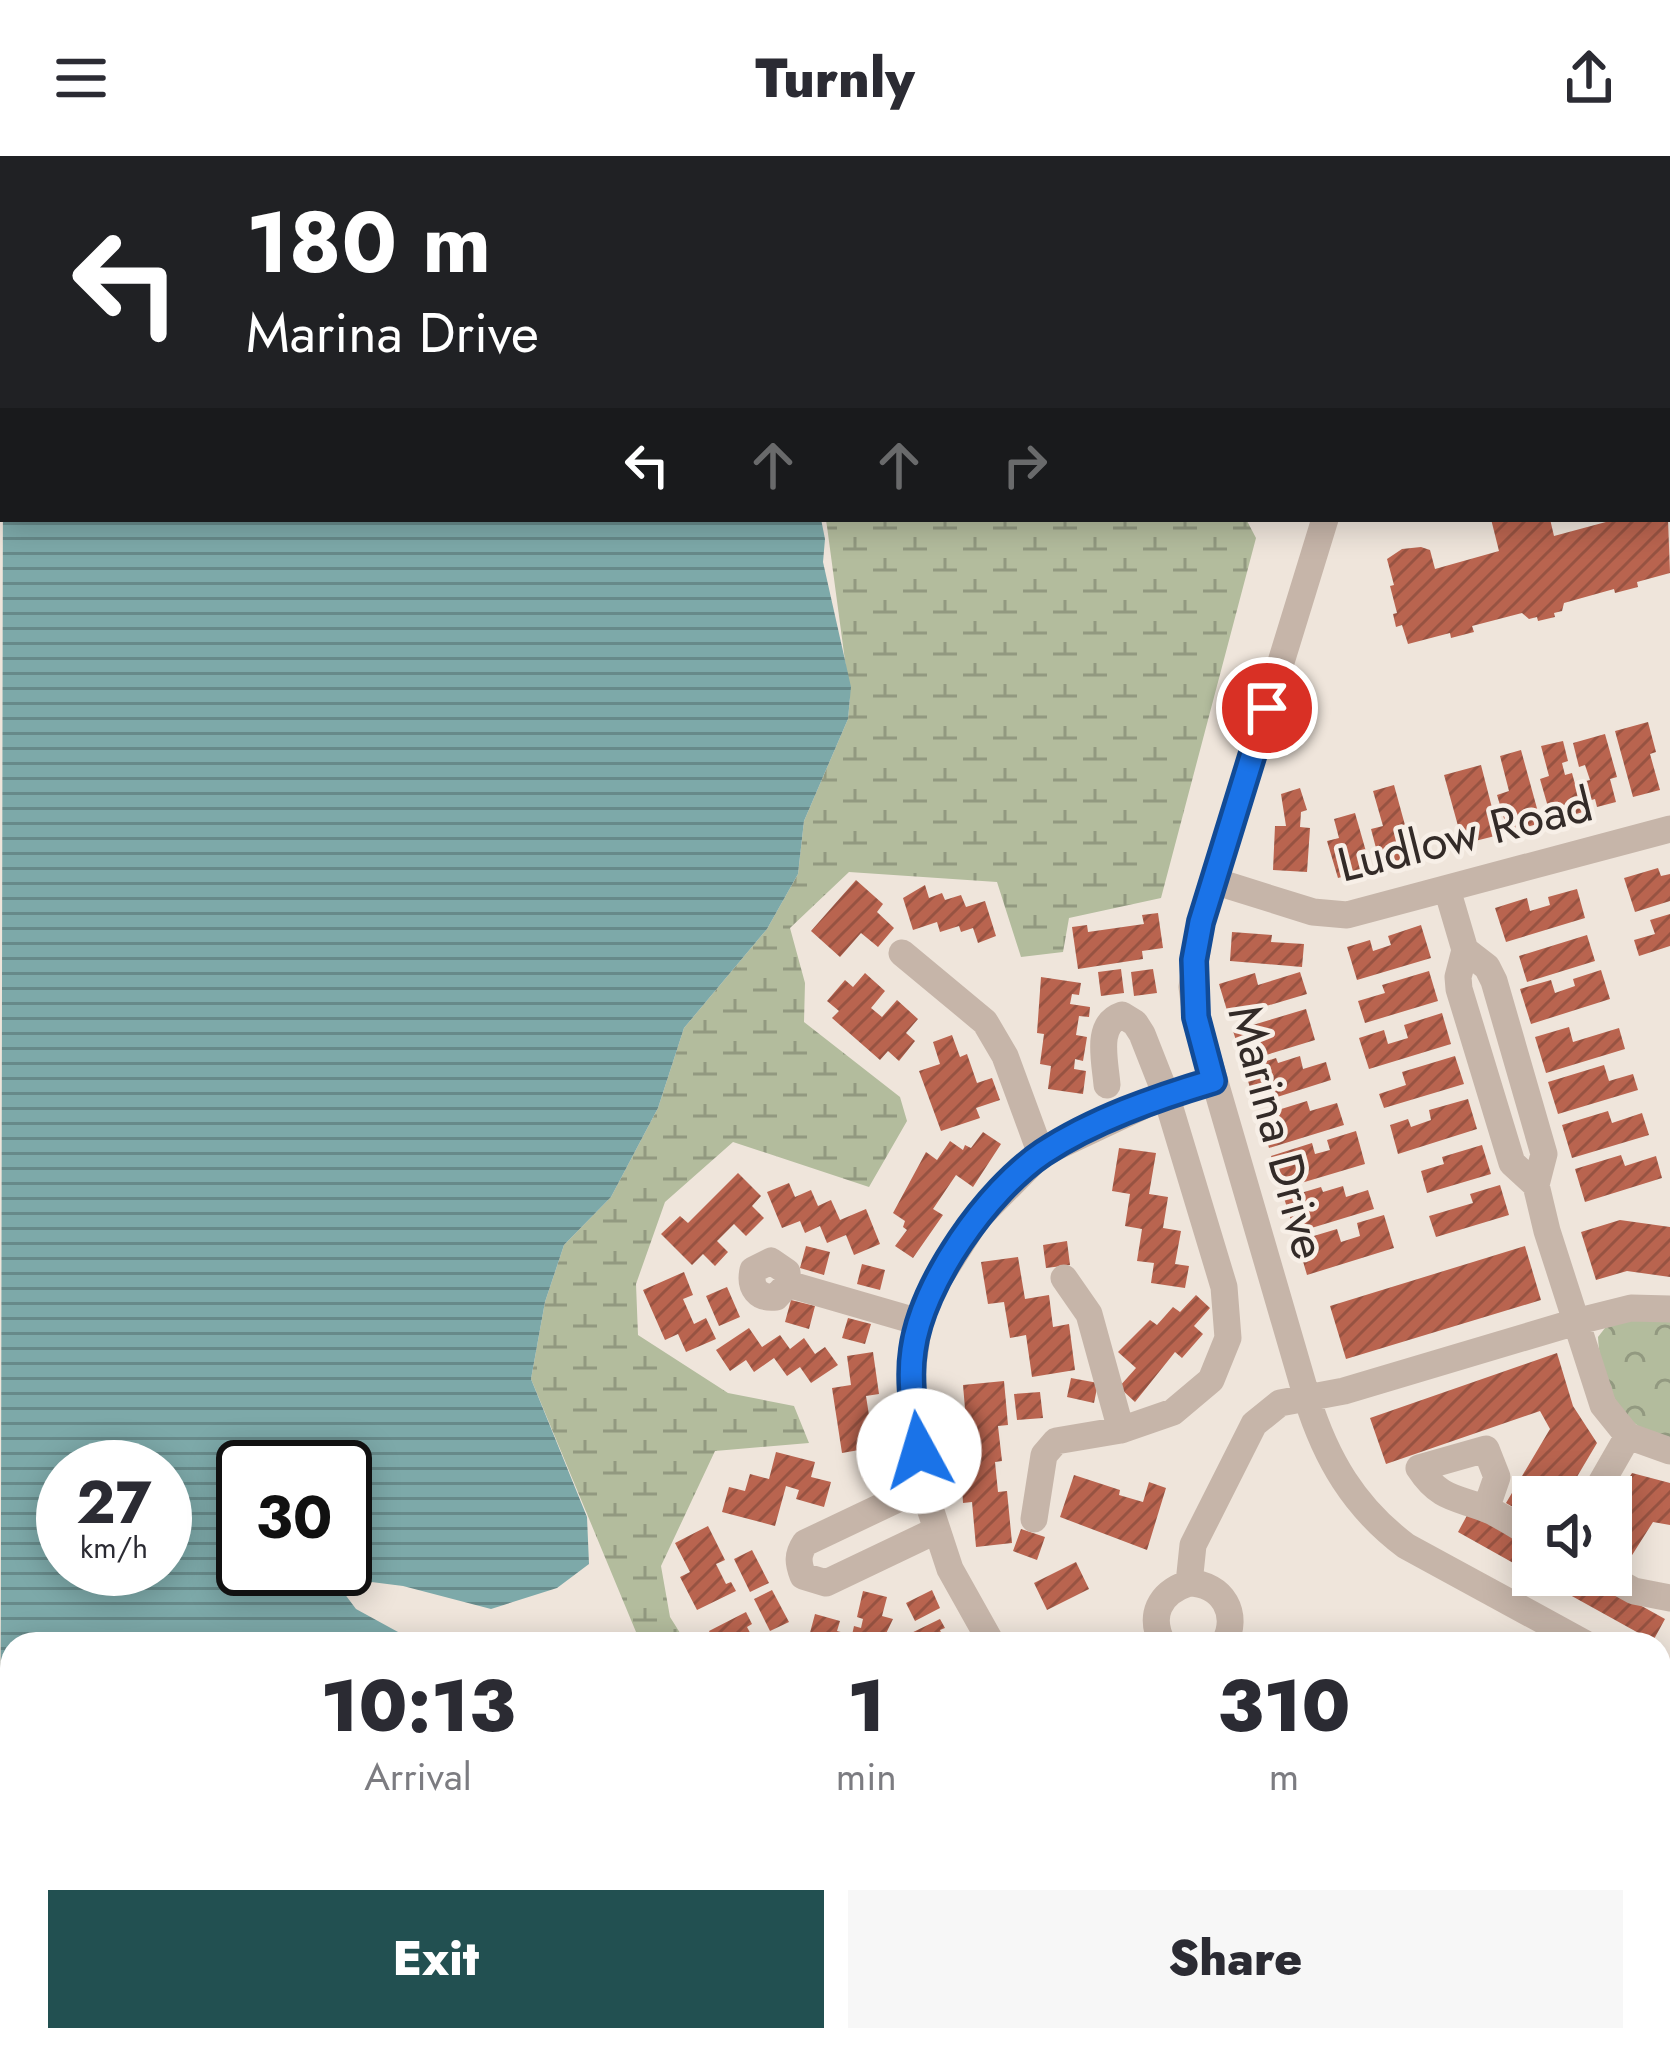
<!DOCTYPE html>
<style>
:root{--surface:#fff;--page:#f7f7f7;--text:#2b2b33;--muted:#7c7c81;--accent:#225051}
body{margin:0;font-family:Jost,sans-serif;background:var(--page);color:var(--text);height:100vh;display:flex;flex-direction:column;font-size:45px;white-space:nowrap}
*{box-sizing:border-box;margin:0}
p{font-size:39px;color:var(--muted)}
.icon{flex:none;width:66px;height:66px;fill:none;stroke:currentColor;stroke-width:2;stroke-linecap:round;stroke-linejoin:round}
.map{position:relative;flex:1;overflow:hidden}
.sheet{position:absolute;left:0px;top:1476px;width:1671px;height:420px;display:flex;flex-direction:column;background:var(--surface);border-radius:36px 36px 0 0;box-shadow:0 6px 30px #0003}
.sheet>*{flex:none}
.guide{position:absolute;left:0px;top:0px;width:1671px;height:366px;box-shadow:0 6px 30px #0003;background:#202124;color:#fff;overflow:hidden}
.controls{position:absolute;left:1512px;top:1320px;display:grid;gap:24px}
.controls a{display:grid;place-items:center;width:120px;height:120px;border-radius:0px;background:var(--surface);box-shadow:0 6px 30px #0003;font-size:60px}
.speed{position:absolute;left:36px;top:1284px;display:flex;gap:24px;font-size:60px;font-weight:700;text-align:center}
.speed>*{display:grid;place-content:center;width:156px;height:156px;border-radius:50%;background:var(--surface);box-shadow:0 6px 30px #0003;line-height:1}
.speed small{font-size:30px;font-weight:400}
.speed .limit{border:6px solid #111;border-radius:18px;background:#fff;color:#111}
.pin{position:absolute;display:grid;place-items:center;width:102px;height:102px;color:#fff;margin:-51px;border:6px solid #fff;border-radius:50%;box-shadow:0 3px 12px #0007}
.me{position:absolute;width:132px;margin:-66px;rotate:354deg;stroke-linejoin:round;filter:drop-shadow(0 0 9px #0008)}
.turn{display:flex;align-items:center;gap:42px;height:252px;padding:0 48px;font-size:54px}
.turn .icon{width:156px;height:156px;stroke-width:2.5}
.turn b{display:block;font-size:84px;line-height:102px}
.lanes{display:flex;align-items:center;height:114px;padding:0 48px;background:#0003;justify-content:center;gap:60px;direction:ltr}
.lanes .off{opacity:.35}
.eta{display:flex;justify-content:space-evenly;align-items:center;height:204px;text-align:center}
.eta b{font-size:72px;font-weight:800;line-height:84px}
.primary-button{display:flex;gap:24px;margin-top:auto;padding:24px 48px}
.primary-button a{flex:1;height:138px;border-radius:0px;background:var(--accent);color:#fff;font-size:48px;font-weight:800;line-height:138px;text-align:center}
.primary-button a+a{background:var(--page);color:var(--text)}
header{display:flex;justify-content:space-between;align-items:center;height:156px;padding:0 48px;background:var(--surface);font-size:54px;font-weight:800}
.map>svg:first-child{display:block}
</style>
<header><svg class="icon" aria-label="menu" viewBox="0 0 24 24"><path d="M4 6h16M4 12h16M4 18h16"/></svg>Turnly<svg class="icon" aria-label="share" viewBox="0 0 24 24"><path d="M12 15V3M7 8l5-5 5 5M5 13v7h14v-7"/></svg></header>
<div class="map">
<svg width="1670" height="1896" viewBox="0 0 1670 1896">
<defs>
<pattern id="forest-crowns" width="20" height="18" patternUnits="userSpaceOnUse" patternTransform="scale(3)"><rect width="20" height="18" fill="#b3bc9d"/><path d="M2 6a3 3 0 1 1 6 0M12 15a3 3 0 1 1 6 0" fill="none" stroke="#929980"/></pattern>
<pattern id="wetland-marsh" width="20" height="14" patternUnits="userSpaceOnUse" patternTransform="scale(3)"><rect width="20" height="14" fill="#b3bc9d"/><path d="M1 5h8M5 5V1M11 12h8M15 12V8" fill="none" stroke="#929980"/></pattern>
<pattern id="water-rules" width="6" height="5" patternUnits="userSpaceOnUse" patternTransform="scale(3)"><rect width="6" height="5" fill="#7da9a9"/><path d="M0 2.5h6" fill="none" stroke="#678a8a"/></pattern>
<pattern id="building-hatch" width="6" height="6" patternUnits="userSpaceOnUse" patternTransform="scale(3)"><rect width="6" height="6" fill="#b9644f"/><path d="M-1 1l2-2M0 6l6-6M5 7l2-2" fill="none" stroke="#975342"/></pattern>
</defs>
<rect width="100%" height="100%" fill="#efe5db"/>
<!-- forest -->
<path fill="url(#forest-crowns)" d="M1629,1165H1670V1284C1622,1275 1600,1226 1598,1181L1605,1172Z"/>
<!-- wetland -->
<path fill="url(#wetland-marsh)" d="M826,363H1246L1256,382L1161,742L1069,762L1063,796L1021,801L997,726L849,716L790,772L805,827L804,866L900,941L907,965L869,1031L733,986L665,1046L636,1128L638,1179L728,1237L794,1250L809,1287L715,1295L661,1410L670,1461L687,1488H641L531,1223L545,1146L564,1089L611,1041L658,952L684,872L767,773L798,718L804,665L848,563L850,542Z"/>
<!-- water -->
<path fill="url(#water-rules)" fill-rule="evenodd" d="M297,0H792L292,3Z
M3,301V363H821L825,383L823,406L851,531L848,563L804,665L798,718L767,773L684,872L658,952L611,1041L564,1089L545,1146L531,1223L587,1361L589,1408L557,1432L491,1453L403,1430L332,1421L356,1453L420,1488H12V1884H971L993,1896H0ZM63,1311H165V1413H63ZM243,1311H345V1413H243Z"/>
<!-- building -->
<path fill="url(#building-hatch)" d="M1491,363H1550L1554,380L1617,363H1668L1670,417L1637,426L1638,431L1615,437L1614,433L1564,447L1562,455L1554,457L1555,461L1538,465L1537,461L1529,463L1522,457L1472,470L1474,476L1451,482L1450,477L1408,488L1402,469L1396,471L1393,458L1397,457L1390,430L1394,429L1387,403L1402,393L1421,391L1430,394L1435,413L1499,395Z
M1648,566L1656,596L1650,598L1660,634L1633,641L1615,575Z
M1605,578L1617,621L1610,623L1616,646L1597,651L1595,643L1588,645L1582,626L1590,624L1585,609L1579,611L1573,587Z
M1563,585L1568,605L1562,607L1565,619L1572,617L1575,628L1580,626L1586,647L1581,648L1583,656L1552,665L1540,623L1549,620L1541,590Z
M1521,594L1541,667L1508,676L1497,639L1509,635L1500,600Z
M1481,609L1499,679L1463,688L1444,619Z
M1394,629L1414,702L1381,711L1371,673L1383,670L1373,635Z
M1300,632L1307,654L1301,656L1300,671L1310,672L1307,716L1273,714L1275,670H1286L1281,638Z
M1355,657L1371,713L1338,722L1327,685L1339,682L1334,663Z
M1658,712L1661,720L1670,718V745L1635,756L1624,722Z
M856,724L883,748L877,756L894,772L878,791L861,777L840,801L811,775Z
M925,729L929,742L942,737L945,744L961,739L966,751L985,745L996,780L978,787L973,772L961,776L959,770L940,776L937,766L913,774L903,742Z
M1577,733L1585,762L1506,786L1495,752L1527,742L1530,755L1550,749L1548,741Z
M1158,757L1163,792L1142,795L1143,803L1078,813L1072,771L1087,769L1088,776L1144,768L1142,759Z
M1670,758V790L1639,800L1634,784L1655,778L1650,764Z
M1421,769L1431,802L1357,824L1347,791L1370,784L1373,795L1391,789L1388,780Z
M1232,776L1272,779L1271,786L1304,788L1302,811L1230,805Z
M1587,779L1595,805L1527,826L1519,800Z
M1121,813L1124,837L1101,840L1098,816Z
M1153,813L1157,837L1134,840L1131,816Z
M1601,814L1610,843L1531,868L1520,833L1551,824L1555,837L1575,830L1573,823Z
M1429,815L1438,845L1365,867L1358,845L1385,837L1382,829Z
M1300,816L1307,838L1229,861L1219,828L1255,817L1258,829Z
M865,817L885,835L871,852L882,861L897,844L918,863L906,877L915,885L899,905L888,895L880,904L832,862L839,855L827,845L845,824L853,831Z
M1041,821L1081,827L1079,839L1072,838L1070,848L1090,851L1089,861L1079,860L1076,879L1087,881L1083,905L1075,903L1074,913L1086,915L1083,938L1048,933L1051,910L1040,908L1044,878L1037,877Z
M1306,853L1315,884L1243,906L1233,875Z
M1442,857L1451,888L1369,913L1359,882L1384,874L1388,888L1408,882L1404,869Z
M1569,871L1573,886L1619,872L1625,893L1546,917L1535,881Z
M952,879L960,901L967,898L977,927L992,922L1000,944L976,952L980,962L941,975L919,915L940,908L933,886Z
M1300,900L1303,913L1326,906L1331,924L1255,948L1244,912L1276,902L1278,907Z
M1455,900L1464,928L1384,952L1379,938L1406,929L1402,916Z
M1604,909L1609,925L1633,918L1638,934L1558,958L1548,926Z
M1468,943L1477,973L1398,998L1390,969L1408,963L1411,971L1431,964L1429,954Z
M1307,945L1310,955L1337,947L1344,969L1269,992L1259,960Z
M1608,955L1612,967L1642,957L1649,979L1572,1002L1562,969Z
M1356,975L1365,1008L1281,1033L1271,1000L1312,987L1315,998L1330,994L1327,984Z
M983,976L1001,988L973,1031L956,1019L933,1053L943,1059L913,1102L895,1090L907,1074L903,1071L905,1065L893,1057L926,996L937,1004L950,985L963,994L965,989L971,992Z
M1482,989L1491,1018L1427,1037L1421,1015L1444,1008L1442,1001Z
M1119,992L1156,997L1149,1038L1168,1041L1163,1072L1181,1075L1175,1108L1189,1110L1185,1132L1151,1127L1154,1107L1137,1105L1142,1073L1125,1070L1130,1038L1112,1035Z
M1621,999L1625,1010L1656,1000L1662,1022L1585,1046L1575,1013Z
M738,1017L761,1040L752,1050L764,1062L746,1080L734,1068L717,1085L728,1096L715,1110L703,1098L692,1109L661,1078L680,1060L688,1067Z
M789,1027L795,1041L811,1034L818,1050L831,1044L840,1064L866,1053L880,1088L854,1099L846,1079L827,1087L820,1070L805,1077L800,1065L782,1072L767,1036Z
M1500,1029L1509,1059L1436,1081L1429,1060L1473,1047L1470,1038Z
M1343,1030L1346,1041L1368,1034L1374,1053L1295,1077L1284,1042L1321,1031L1323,1036Z
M1384,1059L1394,1092L1307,1119L1297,1085L1337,1073L1341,1086L1360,1080L1357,1067Z
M1620,1064L1670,1071V1121L1627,1115L1596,1124L1581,1076Z
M1067,1085L1070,1109L1046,1112L1043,1089Z
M806,1090L830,1096L824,1119L800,1112Z
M1525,1090L1541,1144L1346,1203L1330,1150Z
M1018,1101L1025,1143L1049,1139L1053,1171L1069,1168L1075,1214L1032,1221L1026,1179L1010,1182L1004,1146L988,1148L981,1106Z
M862,1108L885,1114L880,1134L857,1128Z
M684,1116L693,1139L683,1143L694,1168L706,1162L716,1183L686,1196L678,1178L665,1184L643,1134Z
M727,1131L740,1161L719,1170L706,1140Z
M1196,1139L1210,1152L1194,1170L1203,1178L1182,1202L1175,1196L1135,1246L1119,1231L1136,1212L1118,1196L1150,1164L1157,1169L1173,1151L1180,1156Z
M791,1144L815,1150L809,1173L785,1166Z
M848,1162L871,1168L865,1188L842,1182Z
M749,1172L762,1191L780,1179L790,1193L804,1182L815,1198L825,1191L838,1209L811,1227L800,1211L787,1220L774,1202L754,1216L746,1204L730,1215L716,1194Z
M873,1196L879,1238L866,1240L871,1272L882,1270L889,1319L863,1323L859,1294L842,1297L832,1232L851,1229L847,1200Z
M1557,1197L1573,1250L1597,1287L1565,1341H1533V1363L1506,1347L1550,1273L1540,1255L1386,1308L1370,1262Z
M1071,1222L1098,1227L1094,1247L1067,1241Z
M1004,1225L1008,1269L998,1270L1002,1305L995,1306L998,1336L1007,1335L1012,1387L976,1391L972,1346L963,1347L962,1329L952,1330L950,1310L961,1309L958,1277L967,1276L963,1229Z
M1040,1236L1043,1262L1017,1264L1014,1238Z
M776,1296L815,1306L811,1321L831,1326L824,1351L796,1343L799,1334L786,1330L775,1370L722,1356L729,1331L745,1335L750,1318L769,1323Z
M1632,1317L1670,1327V1369L1653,1366L1622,1415L1611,1408V1351Z
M1074,1319L1120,1334L1119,1339L1143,1346L1149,1326L1166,1332L1147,1394L1060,1361Z
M1470,1354L1533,1389L1524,1413L1458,1376Z
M708,1370L725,1404L716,1408L726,1428L731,1426L736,1435L697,1454L680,1421L690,1416L675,1387Z
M1021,1373L1045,1381L1037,1404L1013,1395Z
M752,1394L769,1427L750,1436L734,1403Z
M1076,1406L1089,1433L1047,1454L1034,1427Z
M1570,1419H1586L1665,1463L1653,1485L1561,1434Z
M772,1434L789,1466L770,1475L754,1443Z
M932,1434L940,1452L915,1465L906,1447Z
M863,1435L887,1441L882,1460L893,1463L881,1488H807L815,1458L840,1465L837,1475L852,1479L854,1470L861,1472L863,1463L857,1461Z
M746,1456L752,1468L747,1471L756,1488H715L709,1475Z
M940,1463L945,1472L940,1474L946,1488H906L903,1481Z
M1659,1587L1670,1593V1645L1659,1639Z
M1661,1857L1670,1863V1896H1614L1621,1884H1659Z"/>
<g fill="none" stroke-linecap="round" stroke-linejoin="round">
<!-- minor -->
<path stroke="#c6b5a9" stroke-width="27" d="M1315,0L1319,3
M1373,0L1378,3
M202,3L205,0
M1668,156L1670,158
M0,184L3,182
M1668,194L1670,196
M1325,363L1201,766L1192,831L1196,861L1307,1242C1326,1303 1354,1351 1406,1390L1586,1488
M1214,725L1313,756L1347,759L1670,673
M1447,733L1465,794L1458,821L1459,833L1512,1007L1536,1029
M1465,794L1487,811L1494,825L1544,998L1536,1029L1547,1075L1603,1249L1628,1280L1670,1295
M902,797L985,866L1005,900L1041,998
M1064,1122L1089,1158L1121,1274
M788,1128L776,1141C758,1143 749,1132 753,1114L771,1105L787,1116L788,1128L919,1166
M923,1331L805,1387C797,1399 798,1407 803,1420L826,1427L935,1375
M1593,1341L1628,1280
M1486,1353L1497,1321L1486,1293L1419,1312C1441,1346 1460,1341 1491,1355C1505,1362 1519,1371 1533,1379
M1034,1363L1044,1299L1056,1285L1121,1274L1173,1256L1211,1224L1228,1182L1224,1131L1166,939L1142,878L1135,867L1122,859C1095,868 1105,904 1107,929
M1605,1419L1634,1435L1670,1442
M1189,1427L1193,1389L1254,1268L1280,1247L1344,1235L1579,1165L1631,1152L1670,1153
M992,1488L950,1413L923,1331L911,1223L919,1166L933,1132L977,1063L1041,998L1166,939L1212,925
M1163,1488C1148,1460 1159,1437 1189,1427C1223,1428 1240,1458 1224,1488
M1659,1527L1670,1533
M1659,1776L1670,1778
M1557,1896L1564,1884"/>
</g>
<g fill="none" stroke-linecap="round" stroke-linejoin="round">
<defs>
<path id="route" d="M919,1295C915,1261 908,1227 913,1194C922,1127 987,1035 1043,997C1093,964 1156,942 1213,925L1196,861L1194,804L1201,766L1267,552"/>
</defs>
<!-- route casing -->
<use href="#route" stroke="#114b97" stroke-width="30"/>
<!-- route -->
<use href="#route" stroke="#1a73e8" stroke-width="21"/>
</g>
<g text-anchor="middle" stroke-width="9" stroke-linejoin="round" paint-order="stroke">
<!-- street labels -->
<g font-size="48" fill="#332b28" stroke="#f7efe7">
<text transform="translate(1465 678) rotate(-14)" y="17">Ludlow Road</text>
<text transform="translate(1278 976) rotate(75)" y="17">Marina Drive</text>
</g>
</g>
</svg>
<div class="controls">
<a><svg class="icon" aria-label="sound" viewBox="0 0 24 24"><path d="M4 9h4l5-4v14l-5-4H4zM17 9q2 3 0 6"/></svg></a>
</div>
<div class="speed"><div>27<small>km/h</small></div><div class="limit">30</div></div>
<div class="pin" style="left:1267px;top:552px;background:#d93025"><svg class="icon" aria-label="arrive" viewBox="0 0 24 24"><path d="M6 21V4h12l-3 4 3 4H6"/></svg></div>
<svg class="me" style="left:919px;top:1295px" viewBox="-20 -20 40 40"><circle r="19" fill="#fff"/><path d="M0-13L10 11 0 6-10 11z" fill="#1a73e8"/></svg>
<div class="guide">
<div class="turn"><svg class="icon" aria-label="left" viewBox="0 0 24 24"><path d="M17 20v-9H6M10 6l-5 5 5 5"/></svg><div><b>180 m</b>Marina Drive</div></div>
<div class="lanes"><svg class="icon" aria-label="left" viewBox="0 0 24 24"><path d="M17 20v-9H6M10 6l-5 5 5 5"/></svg><svg class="icon off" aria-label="ahead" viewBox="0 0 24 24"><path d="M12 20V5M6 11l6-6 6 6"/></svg><svg class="icon off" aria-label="ahead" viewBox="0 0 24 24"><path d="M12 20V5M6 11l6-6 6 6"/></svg><svg class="icon off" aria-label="right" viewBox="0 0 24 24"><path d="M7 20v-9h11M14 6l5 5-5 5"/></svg></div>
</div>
<section class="sheet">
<div class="eta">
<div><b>10:13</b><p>Arrival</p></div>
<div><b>1</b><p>min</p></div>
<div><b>310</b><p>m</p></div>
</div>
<div class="primary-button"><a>Exit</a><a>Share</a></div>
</section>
</div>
